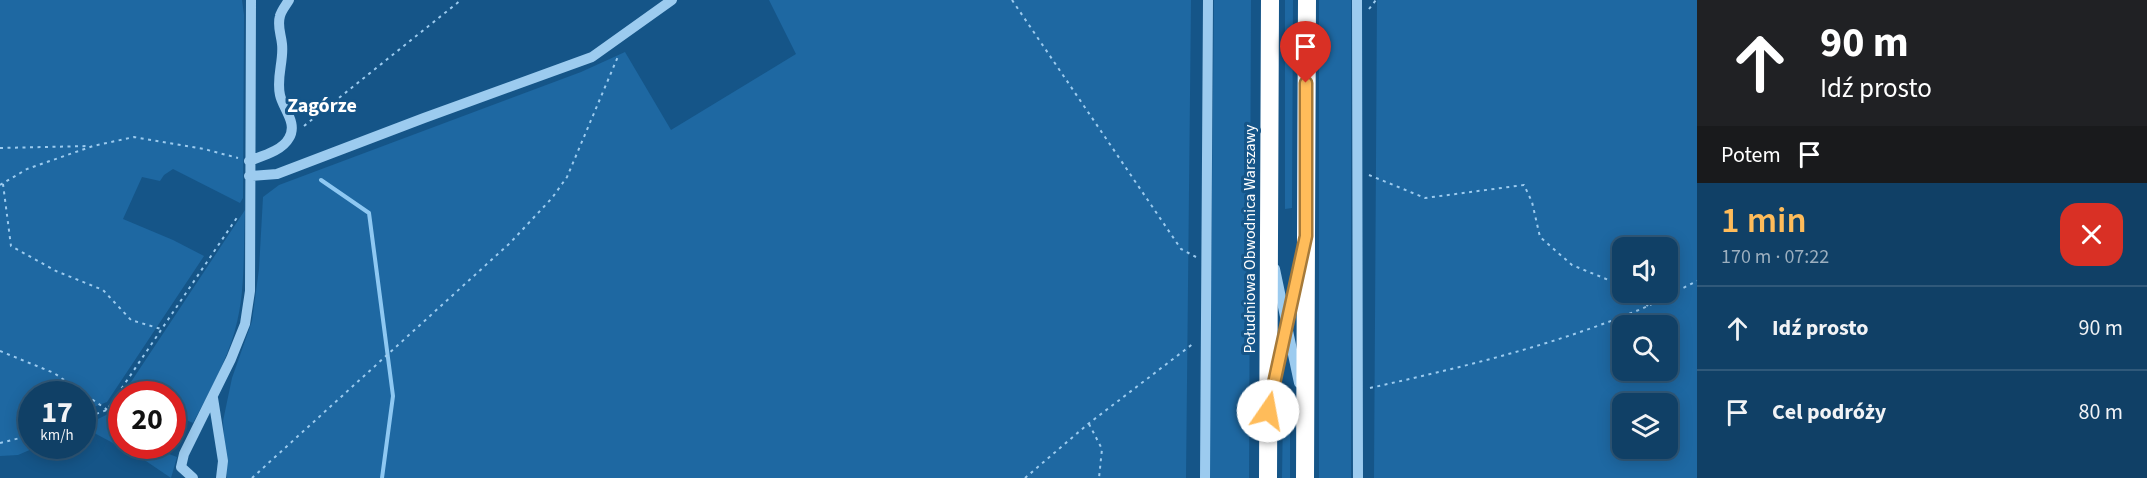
<!DOCTYPE html>
<html lang="pl">
<meta charset="utf-8">
<style>
:root{--surface:#104066;--page:#19476c;--text:#f1f3f6;--muted:#9cafbf;--line:#30597a;--accent:#ffbc5a}
body{margin:0;font-family:"Source Sans 3",sans-serif;background:var(--page);color:var(--text);height:100vh;display:flex;flex-direction:column;font-size:22px;white-space:nowrap}
*{box-sizing:border-box;margin:0}
p{font-size:20px;color:var(--muted)}
.icon{flex:none;width:33px;height:33px;fill:none;stroke:currentColor;stroke-width:2;stroke-linecap:round;stroke-linejoin:round}
.map{position:relative;flex:1;overflow:hidden}
.side{display:flex;flex-direction:column;background:var(--surface);width:450px}
.side>*{flex:none}
.top-card{background:#202124;color:#fff;overflow:hidden}
.tools{position:absolute;left:1612px;top:237px;display:grid;gap:12px}
.tools a{display:grid;place-items:center;width:66px;height:66px;border-radius:12px;background:var(--surface);box-shadow:0 3px 15px #0003,0 0 0 2px var(--line);font-size:30px}
.speed{position:absolute;left:18px;top:381px;display:flex;gap:12px;font-size:30px;font-weight:700;text-align:center}
.speed>*{display:grid;place-content:center;width:78px;height:78px;border-radius:50%;background:var(--surface);box-shadow:0 3px 15px #0003,0 0 0 2px var(--line);line-height:1}
.speed small{font-size:15px;font-weight:400}
.speed .limit{border:9px solid #d22;background:#fff;color:#111}
.pin{position:absolute;display:grid;place-items:center;width:51px;height:51px;color:#fff;margin:-62px -26px;border-radius:50% 50% 50% 0;rotate:-45deg;box-shadow:0 0 6px #0007}
.pin .icon{rotate:45deg}
.me{position:absolute;width:66px;margin:-33px;rotate:12deg;stroke-linejoin:round;filter:drop-shadow(0 0 4px #0008)}
.turn{display:flex;align-items:center;gap:21px;height:126px;padding:0 24px;font-size:27px}
.turn .icon{width:78px;height:78px;stroke-width:2.5}
.turn b{display:block;font-size:42px;line-height:51px}
.then{display:flex;align-items:center;height:57px;padding:0 24px;background:#0003;gap:12px;font-size:22px}
.round{display:grid;place-items:center;flex:none;width:63px;height:63px;border-radius:18px;background:var(--page)}
.overview{display:flex;align-items:center;justify-content:space-between;height:102px;padding:0 24px}
h1{font-size:36px;font-weight:600;line-height:45px;color:var(--accent)}
ul{padding:0;list-style:none}
li{display:flex;align-items:center;gap:18px;height:84px;padding:0 24px;border-top:2px solid var(--line)}
li div{flex:1}
li b{display:block;font-size:22px}
li em{font-style:normal}
main{display:flex;flex:1;min-height:0}
.map>svg:first-child{display:block}
</style>
<main>
<div class="map">
<svg width="1697" height="478" viewBox="0 0 1697 478">
<rect width="100%" height="100%" fill="#155588"/>
<!-- green -->
<path fill="#1e68a2" fill-rule="evenodd" d="M0,0H242L244,15L243,198L240,203L173,169L164,175L160,181L142,177L123,219L173,240L204,256L107,402L83,411L82,394H32V446H39L18,455L0,456Z
M769,0H1191L1186,478H227L223,421L232,378L252,321L259,269L263,197L279,185L581,72L625,52L671,130L796,54Z
M1214,0H1251L1249,478H1209Z
M1285,0H1293L1292,208L1285,209Z
M1319,0H1351V478H1319Z
M1377,0H1697V478H1374ZM1623,248H1668V292H1623ZM1623,326H1668V370H1623ZM1623,404H1668V448H1623Z
M245,210C243,250 246,292 235,330C227,360 208,395 193,423L184,419L169,454L177,457L171,478L143,459L83,427L82,423L84,426L110,413L121,396L122,446H172V394H123Z
M1283,413H1290V478H1282Z"/>
<g fill="none" stroke-linecap="round" stroke-linejoin="round">
<!-- stream -->
<path stroke="#8ec8f2" stroke-width="4" d="M321,180L369,213L393,396L382,478"/>
<!-- path -->
<path stroke="#9ccbef" stroke-width="2" stroke-dasharray="3 4.5" stroke-linecap="butt" d="M1012,0L1181,249L1196,257
M1369,9L1376,0
M304,126L461,0
M0,148L90,146
M1369,175L1425,198L1524,185L1532,202L1540,237L1572,265L1611,281L1623,289
M3,184L11,246L56,271L103,290L131,320L161,329
M0,185L27,169L93,146L134,137L204,149L238,158
M1628,292L1648,306
M0,351L54,373L122,420
M1370,388C1463,367 1560,344 1648,306C1664,298 1681,289 1697,281
M82,419L107,410L238,216
M1089,424L1102,449L1099,478
M0,443L32,435
M159,446L170,456
M252,478L510,243L552,198L567,177L619,54
M1025,478L1088,424L1194,343"/>
<!-- minor -->
<path stroke="#9ccbef" stroke-width="10" d="M1357,0L1358,478
M249,161C262,156 282,151 289,138C298,123 283,109 280,95C276,77 284,61 282,44C281,34 277,26 280,16C281,11 286,5 289,0
M249,176L277,174L424,118L592,57L672,0
M1275,269L1299,383
M1275,379L1300,263
M213,398L223,461L221,478
M193,478L181,467L184,454L231,359L245,324L250,291L251,0
M1205,478L1208,0"/>
<!-- highway -->
<path stroke="#fff" stroke-width="18" d="M1268,478L1270,0
M1305,478L1307,0"/>
</g>
<g fill="none" stroke-linecap="round" stroke-linejoin="round">
<defs>
<path id="route" d="M1268,411L1306,236V83"/>
</defs>
<!-- route casing -->
<use href="#route" stroke="#a67a3a" stroke-width="15"/>
<!-- route -->
<use href="#route" stroke="#ffbc5a" stroke-width="10"/>
</g>
<g text-anchor="middle" stroke-width="6" stroke-linejoin="round" paint-order="stroke">
<!-- street labels -->
<g font-size="16" fill="#fff" stroke="#155588">
<text transform="translate(1249 239) rotate(-90)" y="6">Południowa Obwodnica Warszawy</text>
</g>
<!-- quarter labels -->
<g font-size="20" font-weight="bold" fill="#fff" stroke="#155588">
<text x="322" y="112">Zagórze</text>
</g>
</g>
</svg>
<div class="tools">
<a><svg class="icon" aria-label="sound" viewBox="0 0 24 24"><path d="M4 9h4l5-4v14l-5-4H4zM17 9q2 3 0 6"/></svg></a>
<a><svg class="icon" aria-label="search" viewBox="0 0 24 24"><circle cx="10" cy="10" r="6"/><path d="M15 15l6 6"/></svg></a>
<a><svg class="icon" aria-label="layers" viewBox="0 0 24 24"><path d="M12 4l9 5-9 5-9-5zM3 14l9 5 9-5"/></svg></a>
</div>
<div class="speed"><div>17<small>km/h</small></div><div class="limit">20</div></div>
<div class="pin" style="left:1306px;top:83px;background:#d93025"><svg class="icon" aria-label="arrive" viewBox="0 0 24 24"><path d="M6 21V4h12l-3 4 3 4H6"/></svg></div>
<svg class="me" style="left:1268px;top:411px" viewBox="-20 -20 40 40"><circle r="19" fill="#fff"/><path d="M0-13L10 11 0 6-10 11z" fill="#ffbc5a"/></svg>
</div>
<section class="side">
<div class="top-card">
<div class="turn"><svg class="icon" aria-label="ahead" viewBox="0 0 24 24"><path d="M12 20V5M6 11l6-6 6 6"/></svg><div><b>90 m</b>Idź prosto</div></div>
<div class="then">Potem<svg class="icon" aria-label="arrive" viewBox="0 0 24 24"><path d="M6 21V4h12l-3 4 3 4H6"/></svg></div>
</div>
<div class="overview"><div><h1>1 min</h1><p>170 m · 07:22</p></div><a class="round" style="background:#d93025;color:#fff"><svg class="icon" aria-label="close" viewBox="0 0 24 24"><path d="M6 6l12 12M18 6L6 18"/></svg></a></div>
<ul>
<li><svg class="icon" aria-label="ahead" viewBox="0 0 24 24"><path d="M12 20V5M6 11l6-6 6 6"/></svg><div><b>Idź prosto</b></div><em>90 m</em></li>
<li><svg class="icon" aria-label="arrive" viewBox="0 0 24 24"><path d="M6 21V4h12l-3 4 3 4H6"/></svg><div><b>Cel podróży</b></div><em>80 m</em></li>
</ul>
</section>
</main>
